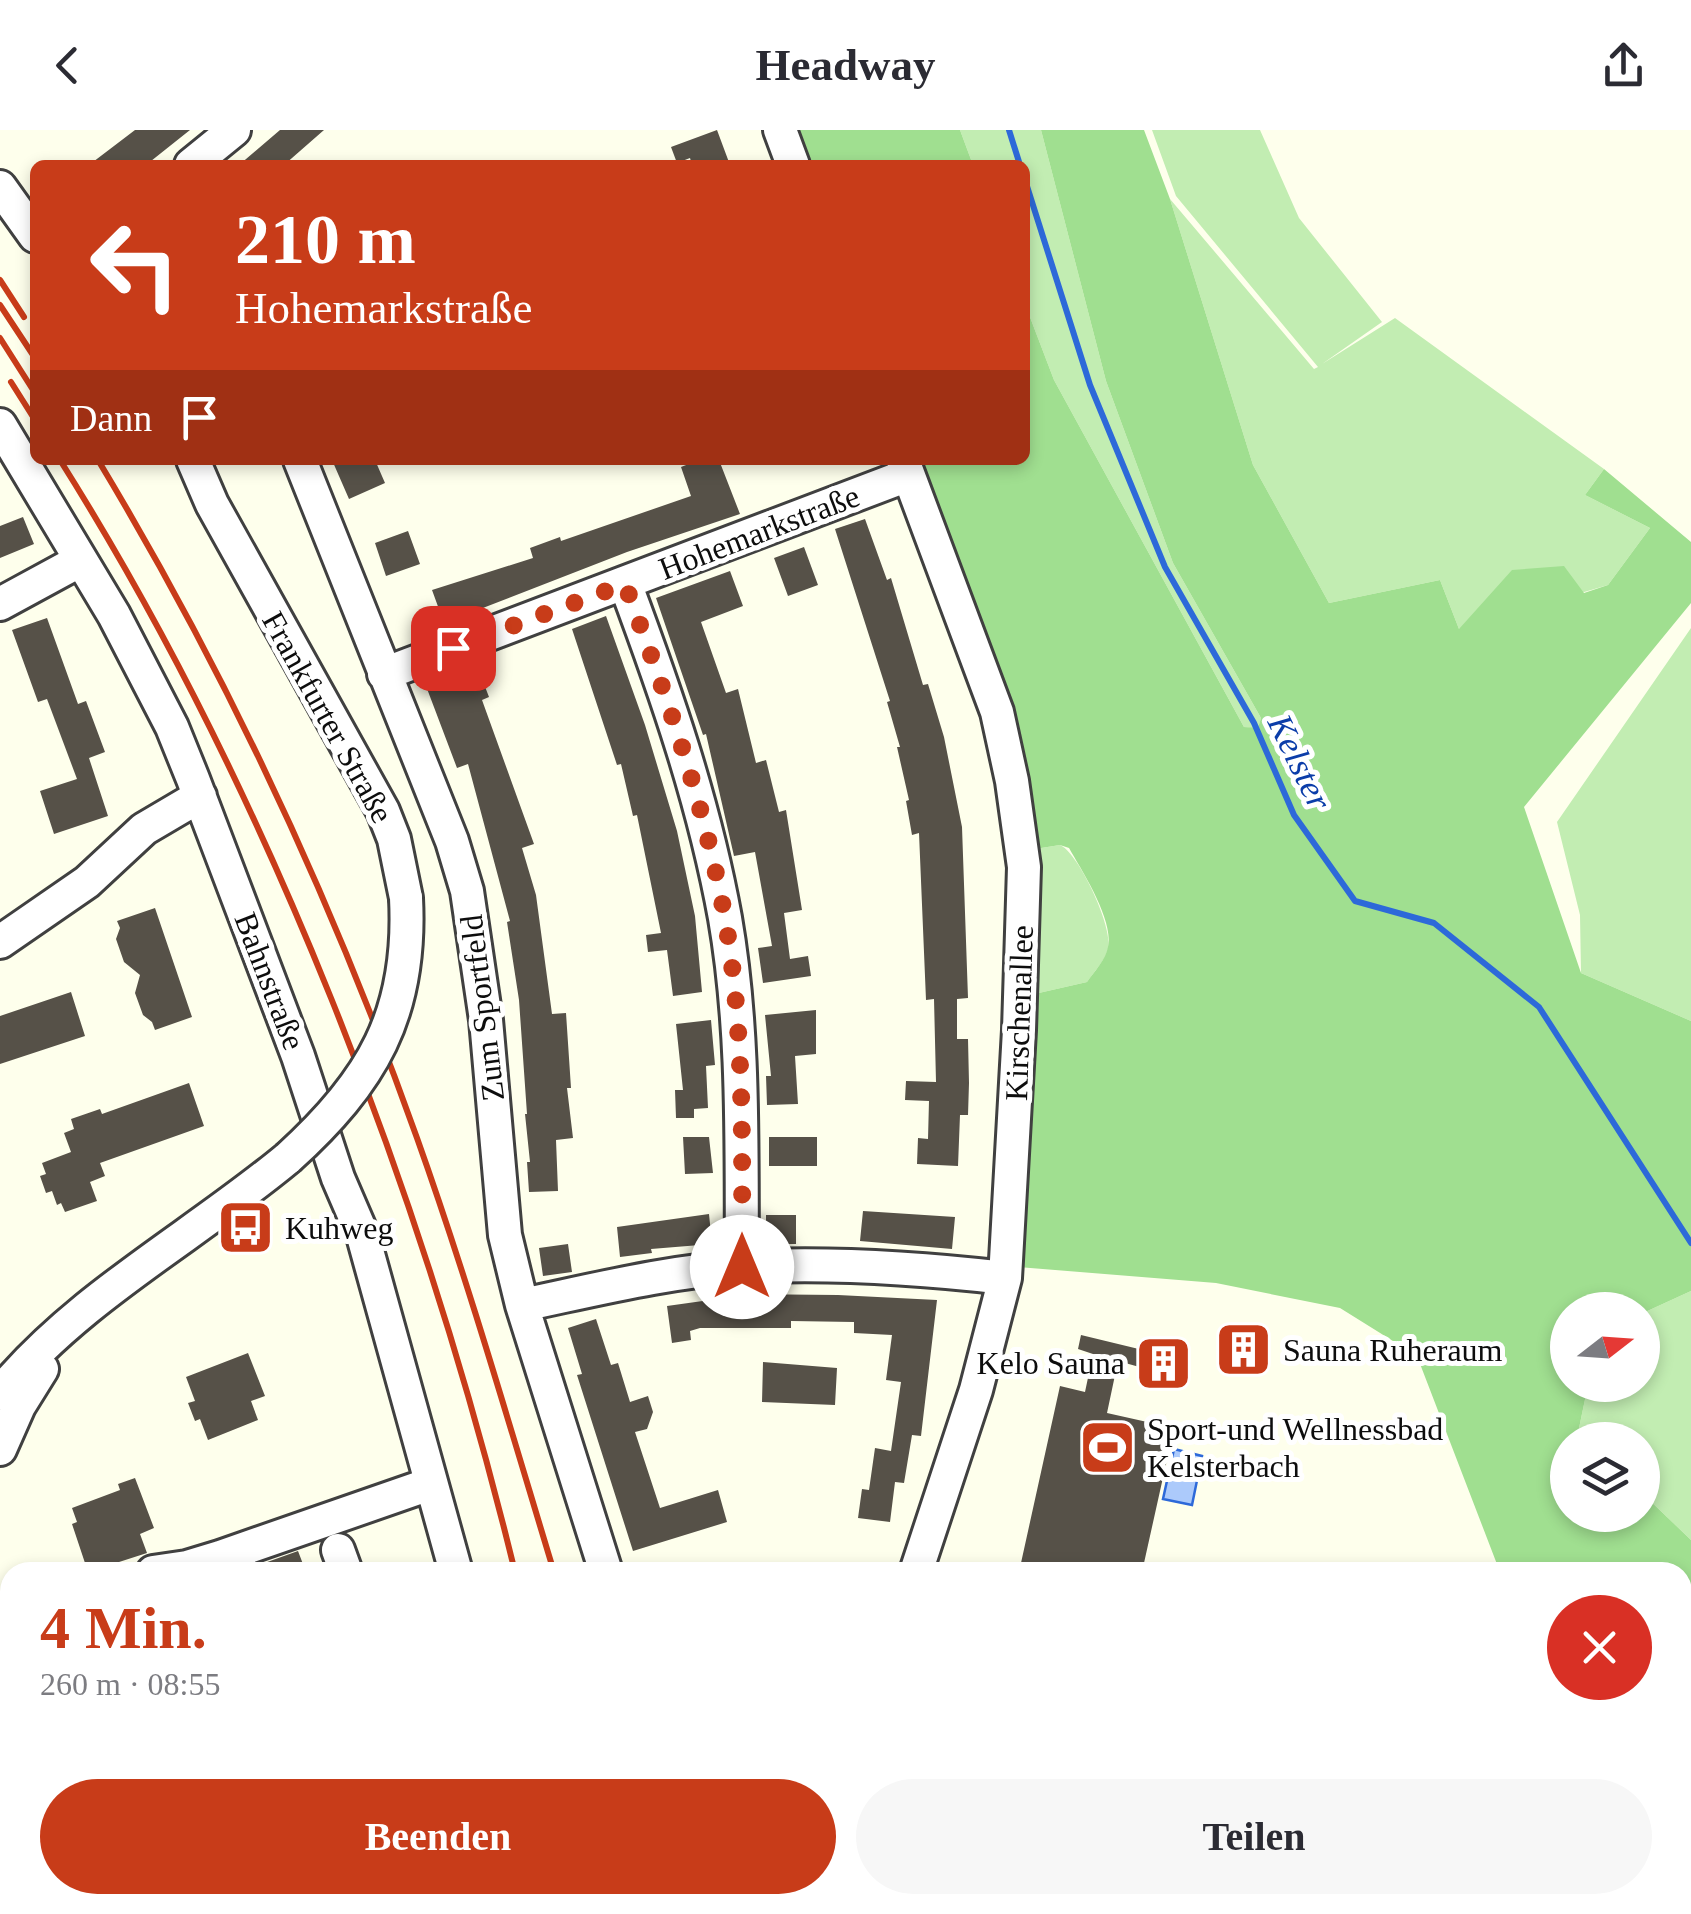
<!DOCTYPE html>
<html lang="de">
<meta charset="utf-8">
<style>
:root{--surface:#fff;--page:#f7f7f7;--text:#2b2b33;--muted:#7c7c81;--accent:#c83c19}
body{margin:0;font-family:Georgia,serif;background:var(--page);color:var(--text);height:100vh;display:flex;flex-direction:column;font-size:38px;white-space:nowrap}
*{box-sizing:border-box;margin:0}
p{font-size:32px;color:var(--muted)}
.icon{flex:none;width:55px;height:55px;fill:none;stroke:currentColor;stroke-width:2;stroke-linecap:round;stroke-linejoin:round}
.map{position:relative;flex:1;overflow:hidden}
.details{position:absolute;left:0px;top:1432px;width:1692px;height:352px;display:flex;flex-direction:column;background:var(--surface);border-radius:30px 30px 0 0;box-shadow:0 5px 15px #0003}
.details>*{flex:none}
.top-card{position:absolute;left:30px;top:30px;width:1000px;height:305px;border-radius:15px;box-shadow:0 5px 15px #0003;background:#c83c19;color:#fff;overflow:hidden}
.needle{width:65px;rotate:73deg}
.buttons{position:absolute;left:1550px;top:1162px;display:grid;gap:20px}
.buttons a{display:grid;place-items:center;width:110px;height:110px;border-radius:50%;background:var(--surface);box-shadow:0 5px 15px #0003;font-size:50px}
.pin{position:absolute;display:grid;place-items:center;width:85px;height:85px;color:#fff;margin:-42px;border-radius:20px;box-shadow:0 5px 15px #0006}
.me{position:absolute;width:110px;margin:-55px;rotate:0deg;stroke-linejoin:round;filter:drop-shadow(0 0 8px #0008)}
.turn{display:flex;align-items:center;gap:35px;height:210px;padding:0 40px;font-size:45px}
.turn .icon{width:130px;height:130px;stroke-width:2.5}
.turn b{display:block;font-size:70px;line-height:85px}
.then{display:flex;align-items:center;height:95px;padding:0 40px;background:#0003;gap:20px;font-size:38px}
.round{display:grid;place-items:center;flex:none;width:105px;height:105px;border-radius:52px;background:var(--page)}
.head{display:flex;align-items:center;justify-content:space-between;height:170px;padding:0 40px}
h1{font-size:60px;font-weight:700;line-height:75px;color:var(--accent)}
.action{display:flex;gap:20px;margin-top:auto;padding:20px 40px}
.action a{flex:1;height:115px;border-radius:60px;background:var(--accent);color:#fff;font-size:40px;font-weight:700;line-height:115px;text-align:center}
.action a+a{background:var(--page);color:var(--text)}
header{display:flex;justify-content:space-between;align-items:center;height:130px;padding:0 40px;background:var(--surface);font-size:45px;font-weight:700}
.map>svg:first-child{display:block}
</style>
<header><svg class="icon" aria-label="back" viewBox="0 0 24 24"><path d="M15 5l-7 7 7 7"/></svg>Headway<svg class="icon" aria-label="share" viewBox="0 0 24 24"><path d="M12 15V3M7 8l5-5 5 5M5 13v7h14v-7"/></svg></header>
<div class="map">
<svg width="1691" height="1784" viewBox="0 0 1691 1784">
<rect width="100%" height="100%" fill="#feffec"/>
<!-- green -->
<path fill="#c2edb2" d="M960,0H1041L1106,251L1173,433L1261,588L1258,599L1244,597L1054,250L1025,174V35H973Z
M1152,0H1260L1299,88L1382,192L1322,234L1395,188L1604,339L1585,365L1650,398L1608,455L1459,499L1440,450L1329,473L1253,335L1170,69L1314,239L1318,237L1176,66Z
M1691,498V891L1581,843L1580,785L1557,692Z
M1060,715C1078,722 1114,798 1108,819C1105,830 1094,842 1087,852L1030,865L1035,719Z
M1691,1161V1410L1643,1364L1642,1310H1585L1578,1303L1588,1255H1642L1643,1183Z
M10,1541V1657L0,1647V1546Z"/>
<!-- forest -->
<path fill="#a0df90" d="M796,0H960L973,35H809Z
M1041,0H1144L1170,69L1253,335L1329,473L1440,450L1459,499L1512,440L1564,436L1584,463L1608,455L1650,398L1585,365L1604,339L1691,412V473L1524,677L1581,843L1691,891V1161L1643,1183L1642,1180H1568V1255H1588L1578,1303L1585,1310H1568V1385H1642L1643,1364L1691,1410V1742L1682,1731V1442H1500L1417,1226L1340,1178L1216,1153L1018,1137L1030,865L1087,852C1094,842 1106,829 1108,817C1114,790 1082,741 1069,718L1060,715L1035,719L917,330H1025V174L1054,250L1244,597L1258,598L1261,588L1173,433L1106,251Z"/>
<!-- water -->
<path fill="#accafb" stroke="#2d69d9" stroke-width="2.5" d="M1174,1319L1202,1326L1192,1375L1163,1369Z"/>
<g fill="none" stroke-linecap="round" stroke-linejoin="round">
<!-- stream -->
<path stroke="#2d69d9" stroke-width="6" d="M1009,0L1020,35
M1025,50L1090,255L1165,437L1254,593L1294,685L1355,771L1434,793L1539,877L1691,1113"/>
</g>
<!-- building -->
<path fill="#565148" d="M135,0H190L146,35H89Z
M280,0H324L284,35H239Z
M717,0L730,35H692L690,28L677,33L671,17Z
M332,330H375L385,353L349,369Z
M699,330H719L740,384L627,422L444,493L432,460L533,428L530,418L560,407L561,411L691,366L681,337Z
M23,387L34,414L0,428V396Z
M865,389L887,450L891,448L923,555L928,554L944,607L962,697L968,868L957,869V909H968L969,953L968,985H960L958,1036L917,1034L918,1008L928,1009L929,971L905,970L906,951L936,952L934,869L926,870L919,703L912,705L906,671L909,670L897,617H900L887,572L890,571L835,399Z
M408,401L420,434L386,446L375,413Z
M804,417L818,455L788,466L774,428Z
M730,441L743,476L701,492L726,563L738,559L756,633L766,630L779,682L786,680L802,780L784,783L790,829L808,826L811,846L763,853L758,818L772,816L755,722L734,726L706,604L703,605L656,468Z
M606,486L645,595L677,701L695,786L702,862L673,866L667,820L648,822L646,805L661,803L637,685L633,686L621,634L617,635L572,499Z
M47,488L78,574L86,571L105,622L89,628L108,686L54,704L40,661L77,649L47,569L38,572L12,500Z
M477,536L489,567L482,570L534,714L522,718L536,765L552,884L566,883L571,958H567L573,1008L556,1010L558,1061L529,1062L527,1032H530L525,984H527L519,870L507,792L510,791L468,634L457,638L426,556Z
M155,778L192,887L155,900L152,892L143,885L135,863L140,845L124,832L116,809L120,798L117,791Z
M71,862L85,906L0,934V886Z
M816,880V924L795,926L798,974L767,975L766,946H771L765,885Z
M711,890L715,935L706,936L708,978L694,979V988H676L675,960H683L676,894Z
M189,953L204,996L100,1033L105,1046L90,1052L97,1071L65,1082L61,1073L57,1075L52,1061L46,1063L40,1046L46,1044L42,1033L71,1022L64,1003L74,999L71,989L100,979L102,984Z
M683,1007H709L713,1043L685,1044Z
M769,1007H817V1036H769Z
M863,1081L955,1087L952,1119L860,1111Z
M709,1084L712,1114L651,1119L652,1123L620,1127L617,1097Z
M766,1085H796V1114H766Z
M568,1114L572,1142L543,1146L539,1118Z
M717,1164L838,1165L937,1170L921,1306L912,1305L904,1353L895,1352L890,1392L858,1388L862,1359L869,1360L875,1318L891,1321L901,1252L886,1250L892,1205L854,1203V1192L791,1191V1198H700L690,1201L691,1210L672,1213L667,1176L717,1169Z
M596,1189L611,1235L618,1233L630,1272L648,1266L653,1282L647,1299L635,1302L660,1378L718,1360L727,1392L633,1421L577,1245L582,1244L568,1198Z
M1081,1205L1147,1221L1143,1238L1118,1231L1107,1283L1174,1298L1142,1442H1019L1060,1256L1085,1262L1093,1224L1078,1219Z
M1243,1208L1255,1210L1262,1225L1255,1239L1237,1243L1226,1232L1229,1215Z
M248,1223L265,1266L251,1271L258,1290L208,1310L200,1289L195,1291L188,1273L195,1271L186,1247Z
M763,1232L837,1238L835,1275L762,1272Z
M135,1348L154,1398L140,1404L147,1423L88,1442L72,1394L77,1392L72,1378L120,1360L118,1354Z
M298,1421L306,1442H242V1441Z"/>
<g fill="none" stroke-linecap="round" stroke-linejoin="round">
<defs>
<path id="minor" d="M780,0L793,35
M191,35L234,0
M0,57L35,106
M0,295L114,485L172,597L193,649L298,926L338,1048L363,1106L456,1442
M193,330L212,374L383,681L394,709L406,768
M300,330L452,711L467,761L486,890L505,1105L522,1175L606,1442
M903,330L997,582L1012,651L1024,737L1019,900L1005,1148L976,1260L916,1442
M625,453C666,563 704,672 725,788C745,903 741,1020 742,1137
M0,474L81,430
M384,544L908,345
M0,812L87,752L144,699L200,666
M522,1175C594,1160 668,1141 742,1137C829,1132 918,1138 1005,1148
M0,1263C79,1167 193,1107 288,1028
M0,1319L19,1276L42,1239
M338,1420L346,1442
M153,1442L187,1437L220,1427L430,1354
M0,1725L10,1731
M0,1756H10
M327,1775V1784
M757,1775L761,1784
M1583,1775L1590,1784
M20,1784L99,1775
M802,1784L805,1775
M1260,1784L1274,1775"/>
<path id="highway" d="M21,1784H22"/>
</defs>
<!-- minor casing -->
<use href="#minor" stroke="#404040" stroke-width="38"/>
<!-- highway casing -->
<use href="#highway" stroke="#1e1e1e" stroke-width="52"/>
<!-- minor -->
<use href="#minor" stroke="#fff" stroke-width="32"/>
<!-- highway -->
<use href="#highway" stroke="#ffca4a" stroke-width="48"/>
<!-- rail -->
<path stroke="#c83c19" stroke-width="6" d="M0,150L24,187
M0,175L35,228
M0,208L35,263
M11,252L35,290
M60,330C268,660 423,1064 515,1442
M98,330C227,544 333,772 417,1008C468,1151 510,1297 554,1442
M599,1775L600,1784
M666,1775L669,1784"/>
<defs>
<path id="minor-bridge" d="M288,1028C372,952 412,884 406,768"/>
</defs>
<!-- minor-bridge casing -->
<use href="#minor-bridge" stroke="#404040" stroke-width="38" stroke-linecap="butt"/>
<!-- minor-bridge -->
<use href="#minor-bridge" stroke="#fff" stroke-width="32"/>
</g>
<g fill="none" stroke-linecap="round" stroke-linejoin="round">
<!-- route -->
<path stroke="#c83c19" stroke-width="18" stroke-dasharray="0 32.4" d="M453,518L625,454C666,564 704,672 725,788C745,903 742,1020 742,1137"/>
</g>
<!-- icons -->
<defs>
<symbol id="bus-square" viewBox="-11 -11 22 22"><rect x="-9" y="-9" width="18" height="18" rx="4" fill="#c83c19" stroke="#fff"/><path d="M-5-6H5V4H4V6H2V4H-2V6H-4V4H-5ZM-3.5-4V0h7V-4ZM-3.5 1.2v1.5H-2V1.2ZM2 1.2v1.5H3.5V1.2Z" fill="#fff"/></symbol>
<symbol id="building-square" viewBox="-11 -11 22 22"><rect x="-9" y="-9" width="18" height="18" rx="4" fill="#c83c19" stroke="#fff"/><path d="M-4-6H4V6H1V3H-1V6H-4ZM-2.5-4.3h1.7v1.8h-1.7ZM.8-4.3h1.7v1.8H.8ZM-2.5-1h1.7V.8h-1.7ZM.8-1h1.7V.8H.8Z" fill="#fff"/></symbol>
<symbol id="stadium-square" viewBox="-11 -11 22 22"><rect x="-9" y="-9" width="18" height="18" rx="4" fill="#c83c19" stroke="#fff"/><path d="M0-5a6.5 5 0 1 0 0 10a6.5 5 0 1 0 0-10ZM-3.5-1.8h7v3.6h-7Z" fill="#fff"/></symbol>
</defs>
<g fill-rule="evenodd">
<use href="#bus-square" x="214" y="1066" width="63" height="63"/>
<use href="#building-square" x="1212" y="1188" width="63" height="63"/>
<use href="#building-square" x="1132" y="1202" width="63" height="63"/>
<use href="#stadium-square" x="1076" y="1286" width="63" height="63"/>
</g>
<g text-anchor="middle" stroke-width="10" stroke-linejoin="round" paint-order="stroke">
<!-- street labels -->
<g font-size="32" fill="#0d0d0d" stroke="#fff">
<text transform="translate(759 402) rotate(-21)" y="11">Hohemarkstraße</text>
<text transform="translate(328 587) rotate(61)" y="11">Frankfurter Straße</text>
<text transform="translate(270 851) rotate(69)" y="11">Bahnstraße</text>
<text transform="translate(482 878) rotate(-97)" y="11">Zum Sportfeld</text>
<text transform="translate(1019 883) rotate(-88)" y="11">Kirschenallee</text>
</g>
<!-- poi labels -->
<g font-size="32" fill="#0d0d0d" stroke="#fff" text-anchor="start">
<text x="285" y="1109">Kuhweg</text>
<text x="1283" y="1231">Sauna Ruheraum</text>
<text x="1125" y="1244" text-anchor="end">Kelo Sauna</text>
<text x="1147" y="1310">Sport-und Wellnessbad<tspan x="1147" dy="37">Kelsterbach</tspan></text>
</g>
<!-- water labels -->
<g font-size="35" font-style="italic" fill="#0b3da9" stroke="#fff">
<text transform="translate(1300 632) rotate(64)" y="12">Kelster</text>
</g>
</g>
</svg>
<div class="buttons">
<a><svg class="needle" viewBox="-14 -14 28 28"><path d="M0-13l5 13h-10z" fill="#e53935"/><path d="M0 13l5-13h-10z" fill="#7c7c81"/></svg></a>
<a><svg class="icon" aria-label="layers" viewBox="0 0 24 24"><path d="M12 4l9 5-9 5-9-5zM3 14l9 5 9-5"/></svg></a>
</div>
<div class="pin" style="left:453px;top:518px;background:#d93025"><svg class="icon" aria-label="arrive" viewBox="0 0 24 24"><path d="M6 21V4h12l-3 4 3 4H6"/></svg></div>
<svg class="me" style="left:742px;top:1137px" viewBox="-20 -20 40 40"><circle r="19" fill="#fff"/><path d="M0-13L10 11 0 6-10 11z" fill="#c83c19"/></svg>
<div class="top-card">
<div class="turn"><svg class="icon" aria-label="left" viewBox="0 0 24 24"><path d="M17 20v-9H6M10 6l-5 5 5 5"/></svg><div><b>210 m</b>Hohemarkstraße</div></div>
<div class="then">Dann<svg class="icon" aria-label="arrive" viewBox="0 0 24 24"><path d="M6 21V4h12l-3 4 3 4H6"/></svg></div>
</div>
<section class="details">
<div class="head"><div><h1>4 Min.</h1><p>260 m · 08:55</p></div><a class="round" style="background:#d93025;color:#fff"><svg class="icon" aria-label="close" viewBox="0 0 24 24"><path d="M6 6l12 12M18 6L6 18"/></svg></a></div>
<div class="action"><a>Beenden</a><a>Teilen</a></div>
</section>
</div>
